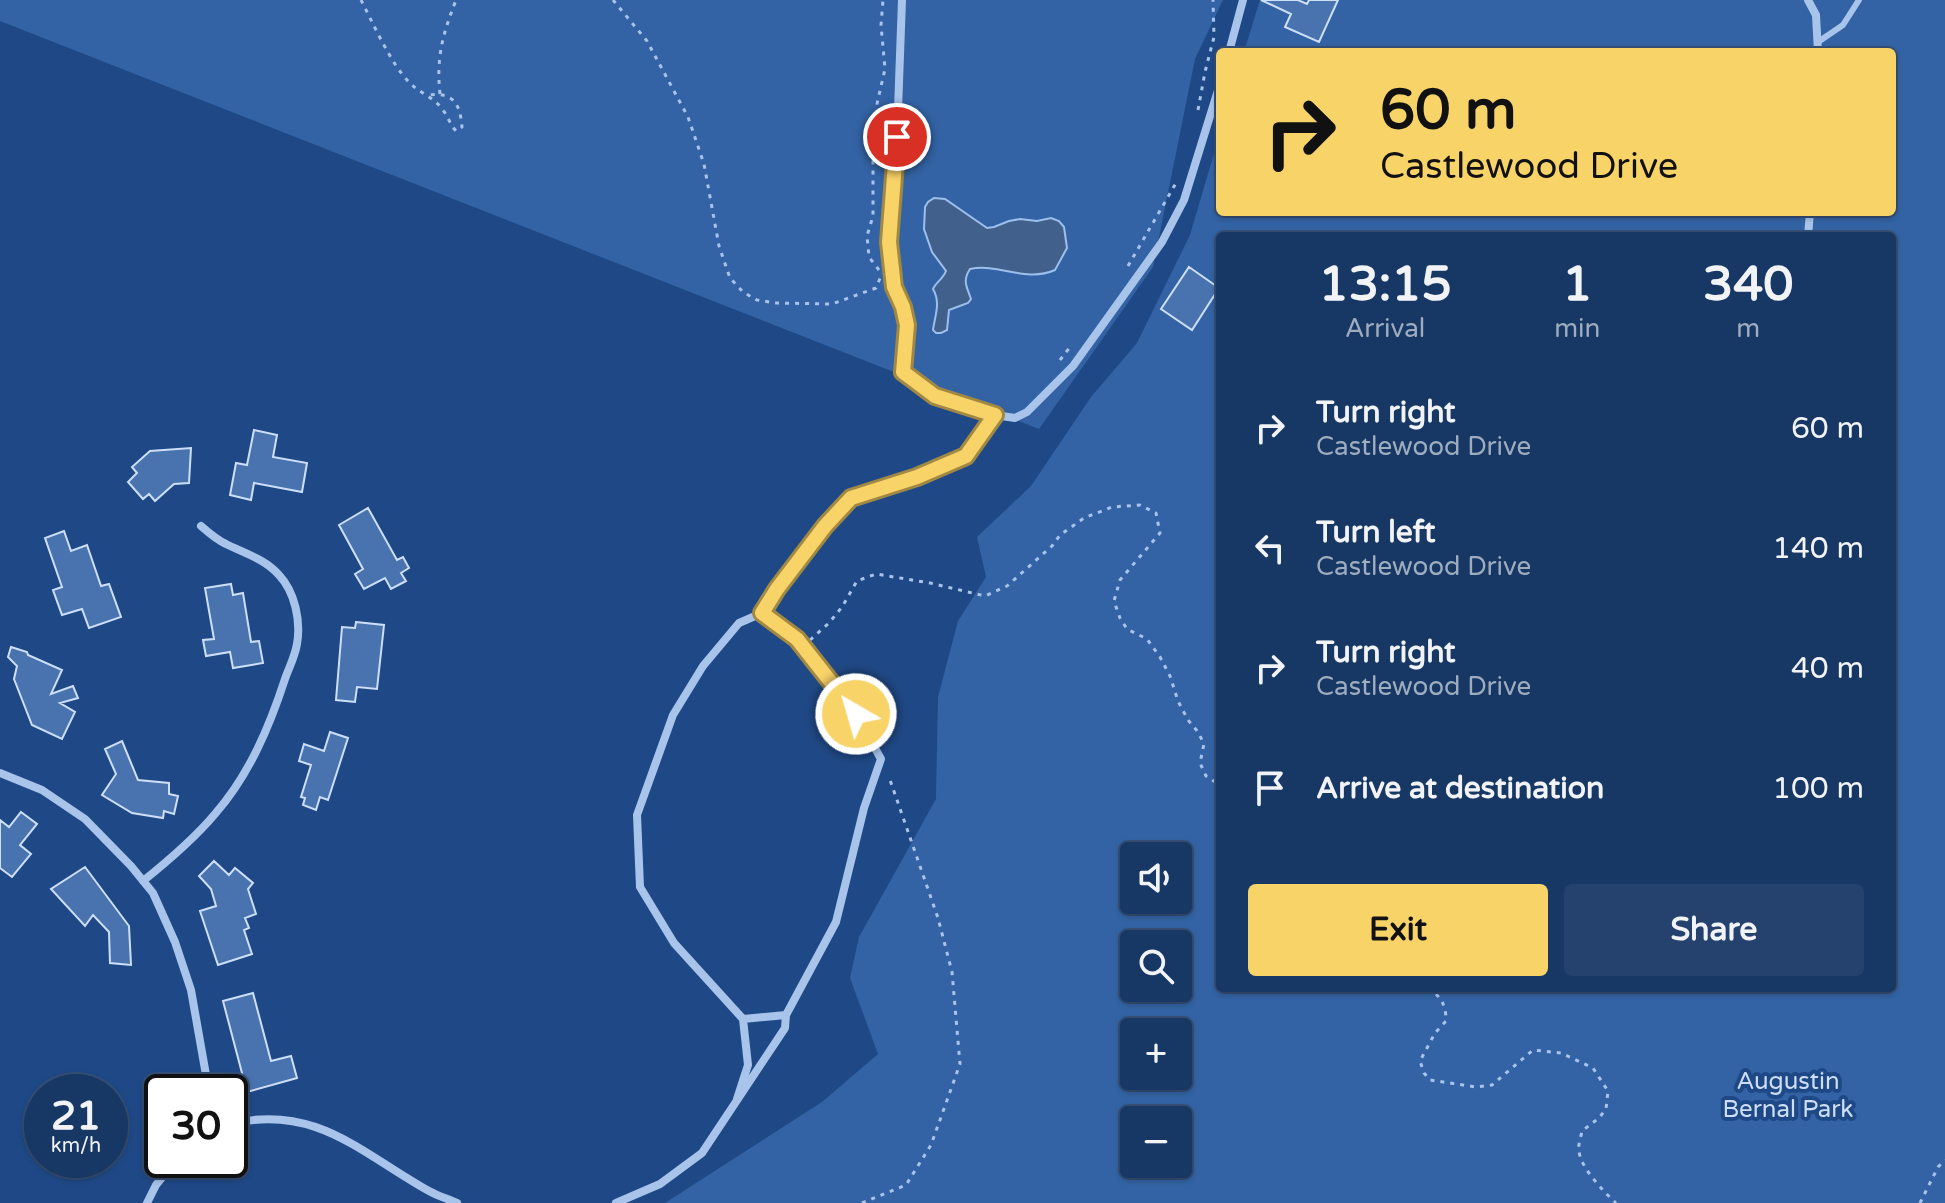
<!DOCTYPE html>
<meta charset="utf-8">
<style>
:root{--surface:#173764;--page:#24426d;--text:#f1f3f6;--muted:#9eacbf;--line:#365178;--accent:#f8d368}
body{margin:0;font-family:"Varela Round",sans-serif;background:var(--page);color:var(--text);height:100vh;display:flex;flex-direction:column;font-size:30px;white-space:nowrap}
*{box-sizing:border-box;margin:0}
p{font-size:26px;color:var(--muted)}
.icon{flex:none;width:44px;height:44px;fill:none;stroke:currentColor;stroke-width:2;stroke-linecap:round;stroke-linejoin:round}
.map{position:relative;flex:1;overflow:hidden}
.side{position:absolute;left:1216px;top:232px;width:680px;height:760px;display:flex;flex-direction:column;background:var(--surface);border-radius:8px;box-shadow:0 2px 6px #0004,0 0 0 2px var(--line)}
.side>*{flex:none}
.hud{position:absolute;left:1216px;top:48px;width:680px;height:168px;border-radius:8px;box-shadow:0 2px 6px #0004,0 0 0 2px var(--line);background:#f8d368;color:#111;overflow:hidden}
.controls{position:absolute;left:1120px;top:842px;display:grid;gap:16px}
.controls a{display:grid;place-items:center;width:72px;height:72px;border-radius:8px;background:var(--surface);box-shadow:0 2px 6px #0004,0 0 0 2px var(--line);font-size:40px}
.speed{position:absolute;left:24px;top:1074px;display:flex;gap:16px;font-size:40px;font-weight:700;text-align:center}
.speed>*{display:grid;place-content:center;width:104px;height:104px;border-radius:50%;background:var(--surface);box-shadow:0 2px 6px #0004,0 0 0 2px var(--line);line-height:1}
.speed small{font-size:20px;font-weight:400}
.speed .limit{border:4px solid #111;border-radius:12px;background:#fff;color:#111}
.pin{position:absolute;display:grid;place-items:center;width:68px;height:68px;color:#fff;margin:-34px;border:4px solid #fff;border-radius:50%;box-shadow:0 2px 8px #0007}
.me{position:absolute;width:88px;margin:-44px;rotate:322deg;stroke-linejoin:round;filter:drop-shadow(0 0 6px #0008)}
.turn{display:flex;align-items:center;gap:28px;height:168px;padding:0 32px;font-size:36px}
.turn .icon{width:104px;height:104px;stroke-width:2.5}
.turn b{display:block;font-size:56px;line-height:68px}
.eta{display:flex;justify-content:space-evenly;align-items:center;height:136px;text-align:center}
.eta b{font-size:48px;font-weight:800;line-height:56px}
.button{display:flex;gap:16px;margin-top:auto;padding:16px 32px}
.button a{flex:1;height:92px;border-radius:8px;background:var(--accent);color:#111;font-size:32px;font-weight:800;line-height:92px;text-align:center}
.button a+a{background:var(--page);color:var(--text)}
ul{padding:0;list-style:none}
li{display:flex;align-items:center;gap:24px;height:120px;padding:0 32px}
li div{flex:1}
li b{display:block;font-size:30px}
li em{font-style:normal}
.map>svg:first-child{display:block}
</style>
<div class="map">
<svg width="1945" height="1203" viewBox="0 0 1945 1203">
<rect width="100%" height="100%" fill="#1f4986"/>
<!-- green -->
<path fill="#3363a4" fill-rule="evenodd" d="M0,0H1223L1195,59L1153,267L1039,429L0,21Z
M1260,0H1945V1203H665L822,1102L878,1054L850,978L859,937L936,799L938,697L958,621L986,577L977,537L1031,486L1091,397L1137,343L1190,235L1220,133V212H1892V52H1244ZM1220,236H1892V988H1220ZM1134,856H1178V900H1134ZM1134,944H1178V988H1134ZM1134,1032H1178V1076H1134ZM1134,1120H1178V1164H1134Z"/>
<!-- water -->
<path fill="#42608c" stroke="#9cbfec" stroke-width="2" d="M934,198L945,199L987,228L994,227L1009,221L1020,219L1037,221L1051,218L1059,221L1064,227L1067,248L1055,270C1025,283 1000,263 970,269C962,281 967,287 971,299L968,303L949,310L947,330L941,333H936L933,330C935,315 941,303 933,289C936,282 943,279 946,271L932,252L924,229L925,207L928,202Z"/>
<!-- building -->
<path fill="#4873af" stroke="#cddff8" stroke-width="2" d="M1261,0H1298L1307,4L1309,0H1338L1319,42L1285,27L1291,14Z
M1189,267L1219,288L1192,330L1161,309Z
M254,430L277,435L273,457L307,463L302,492L254,483L251,500L230,495L236,463L247,465Z
M191,448L189,483L174,484L155,501L149,494L143,499L128,482L137,473L132,467L150,451Z
M368,508L397,560L403,557L409,568L401,573L406,581L391,589L385,578L364,589L355,574L363,569L339,525Z
M64,531L71,551L87,545L101,586L109,584L121,617L89,628L82,609L62,615L53,590L62,587L45,538Z
M231,584L233,595L243,593L251,642L259,641L263,663L233,668L230,652L206,656L203,640L214,639L205,588Z
M356,622L384,625L377,689L357,687L355,702L336,700L342,627L355,628Z
M11,647L27,652L28,655L62,670L51,694L73,686L78,698L60,703L75,712L62,739L32,725L14,679L17,666L8,657Z
M330,732L348,738L328,800L320,797L316,810L303,805L305,798L301,797L311,765L299,761L304,744L324,751Z
M122,741L138,780L169,783V794L178,796L174,814L164,811L163,818L132,813L102,795L116,774L105,749Z
M21,812L37,824L20,845L31,854L12,877L0,868V820L9,827Z
M214,861L229,875L235,868L253,883L248,889L256,914L245,918L249,928L244,930L252,954L218,965L200,911L216,906L211,889L199,876Z
M85,867L129,926L131,965L110,963L109,932L93,915L85,926L51,889Z
M253,993L271,1061L291,1056L297,1078L247,1092L223,1001Z"/>
<g fill="none" stroke-linecap="round" stroke-linejoin="round">
<!-- path -->
<path stroke="#a8c4ea" stroke-width="3" stroke-dasharray="4 6" stroke-linecap="butt" d="M361,0C373,23 391,64 409,82C419,93 434,97 443,110C448,117 450,124 456,131L462,127C460,103 453,92 428,95
M613,0L647,41L688,117L704,164L719,246L730,278L743,292L757,300L776,303L832,304L876,288L881,276
M440,94C436,56 443,34 456,0
M1198,110L1205,72L1214,37L1213,0
M1128,266L1176,183
M879,270L869,257L867,236L873,216V156L877,104L885,69L881,25L883,0
M1060,360L1070,347
M810,640L829,623L842,607L857,581L876,574L930,583L985,596L1007,586L1052,546L1060,535L1084,518L1112,507L1140,505L1156,513L1160,533L1120,580L1114,601L1120,618L1127,629L1147,639L1160,657L1170,676L1178,701L1188,720L1198,732L1204,744L1200,763L1206,776L1220,785
M1428,988C1441,997 1446,1004 1446,1021L1435,1033L1420,1061L1424,1073L1430,1080L1476,1087L1492,1085L1533,1050L1561,1053L1593,1068L1608,1091L1606,1109L1599,1118L1582,1131C1581,1137 1578,1144 1579,1150C1579,1166 1604,1192 1616,1203
M862,1203L906,1185L931,1145L960,1064L952,972L938,918L889,777
M1920,1203L1938,1167L1945,1160"/>
<!-- lane -->
<path stroke="#a8c4ea" stroke-width="6" d="M1818,42L1843,25L1859,0
M762,613L777,589L825,526L851,498L917,477L966,456L995,415"/>
<!-- street -->
<path stroke="#a8c4ea" stroke-width="8" d="M902,0L896,165L889,242L894,287L903,307L907,325L903,372L935,396L995,415L1015,418L1027,412L1073,366L1162,242L1184,200L1220,84
M1808,0L1816,15L1818,52
M1229,52L1243,0
M1808,236L1810,212
M0,773L42,790L85,819L131,866L153,893L175,942L191,990L209,1092
M143,881C168,861 194,839 215,814C249,775 269,728 285,679C289,668 295,656 297,644C301,621 295,592 279,575C265,559 244,553 226,544C217,540 209,533 201,526
M737,1099L748,1065L743,1019L674,943L640,887L637,815L673,715L703,666L739,623L762,613L797,639L856,714L881,759L864,808L836,922L786,1015L743,1019
M230,1124C315,1103 361,1153 429,1191C438,1196 448,1199 457,1203
M147,1203L156,1185L176,1160
M616,1203L660,1184L702,1153L785,1028L786,1015"/>
</g>
<g fill="none" stroke-linecap="round" stroke-linejoin="round">
<defs>
<path id="route" d="M856,714L797,639L762,613L777,589L825,526L851,498L917,477L966,456L995,415L935,396L903,372L907,325L903,307L894,287L889,242L897,137"/>
</defs>
<!-- route casing -->
<use href="#route" stroke="#a18944" stroke-width="20"/>
<!-- route -->
<use href="#route" stroke="#f8d368" stroke-width="14"/>
</g>
<g text-anchor="middle" stroke-width="8" stroke-linejoin="round" paint-order="stroke">
<!-- park labels -->
<g font-size="24" fill="#cddff8" stroke="#1f4986">
<text x="1788" y="1089">Augustin<tspan x="1788" dy="28">Bernal Park</tspan></text>
</g>
</g>
</svg>
<div class="controls">
<a><svg class="icon" aria-label="sound" viewBox="0 0 24 24"><path d="M4 9h4l5-4v14l-5-4H4zM17 9q2 3 0 6"/></svg></a>
<a><svg class="icon" aria-label="search" viewBox="0 0 24 24"><circle cx="10" cy="10" r="6"/><path d="M15 15l6 6"/></svg></a>
<a>+</a>
<a>−</a>
</div>
<div class="speed"><div>21<small>km/h</small></div><div class="limit">30</div></div>
<div class="pin" style="left:897px;top:137px;background:#d93025"><svg class="icon" aria-label="arrive" viewBox="0 0 24 24"><path d="M6 21V4h12l-3 4 3 4H6"/></svg></div>
<svg class="me" style="left:856px;top:714px" viewBox="-20 -20 40 40"><circle r="17" fill="#f8d368" stroke="#fff" stroke-width="3"/><path d="M0-11L8 9 0 5-8 9z" fill="#fff"/></svg>
<div class="hud">
<div class="turn"><svg class="icon" aria-label="right" viewBox="0 0 24 24"><path d="M7 20v-9h11M14 6l5 5-5 5"/></svg><div><b>60 m</b>Castlewood Drive</div></div>
</div>
<section class="side">
<div class="eta">
<div><b>13:15</b><p>Arrival</p></div>
<div><b>1</b><p>min</p></div>
<div><b>340</b><p>m</p></div>
</div>
<ul>
<li><svg class="icon" aria-label="right" viewBox="0 0 24 24"><path d="M7 20v-9h11M14 6l5 5-5 5"/></svg><div><b>Turn right</b><p>Castlewood Drive</p></div><em>60 m</em></li>
<li><svg class="icon" aria-label="left" viewBox="0 0 24 24"><path d="M17 20v-9H6M10 6l-5 5 5 5"/></svg><div><b>Turn left</b><p>Castlewood Drive</p></div><em>140 m</em></li>
<li><svg class="icon" aria-label="right" viewBox="0 0 24 24"><path d="M7 20v-9h11M14 6l5 5-5 5"/></svg><div><b>Turn right</b><p>Castlewood Drive</p></div><em>40 m</em></li>
<li><svg class="icon" aria-label="arrive" viewBox="0 0 24 24"><path d="M6 21V4h12l-3 4 3 4H6"/></svg><div><b>Arrive at destination</b></div><em>100 m</em></li>
</ul>
<div class="button"><a>Exit</a><a>Share</a></div>
</section>
</div>
